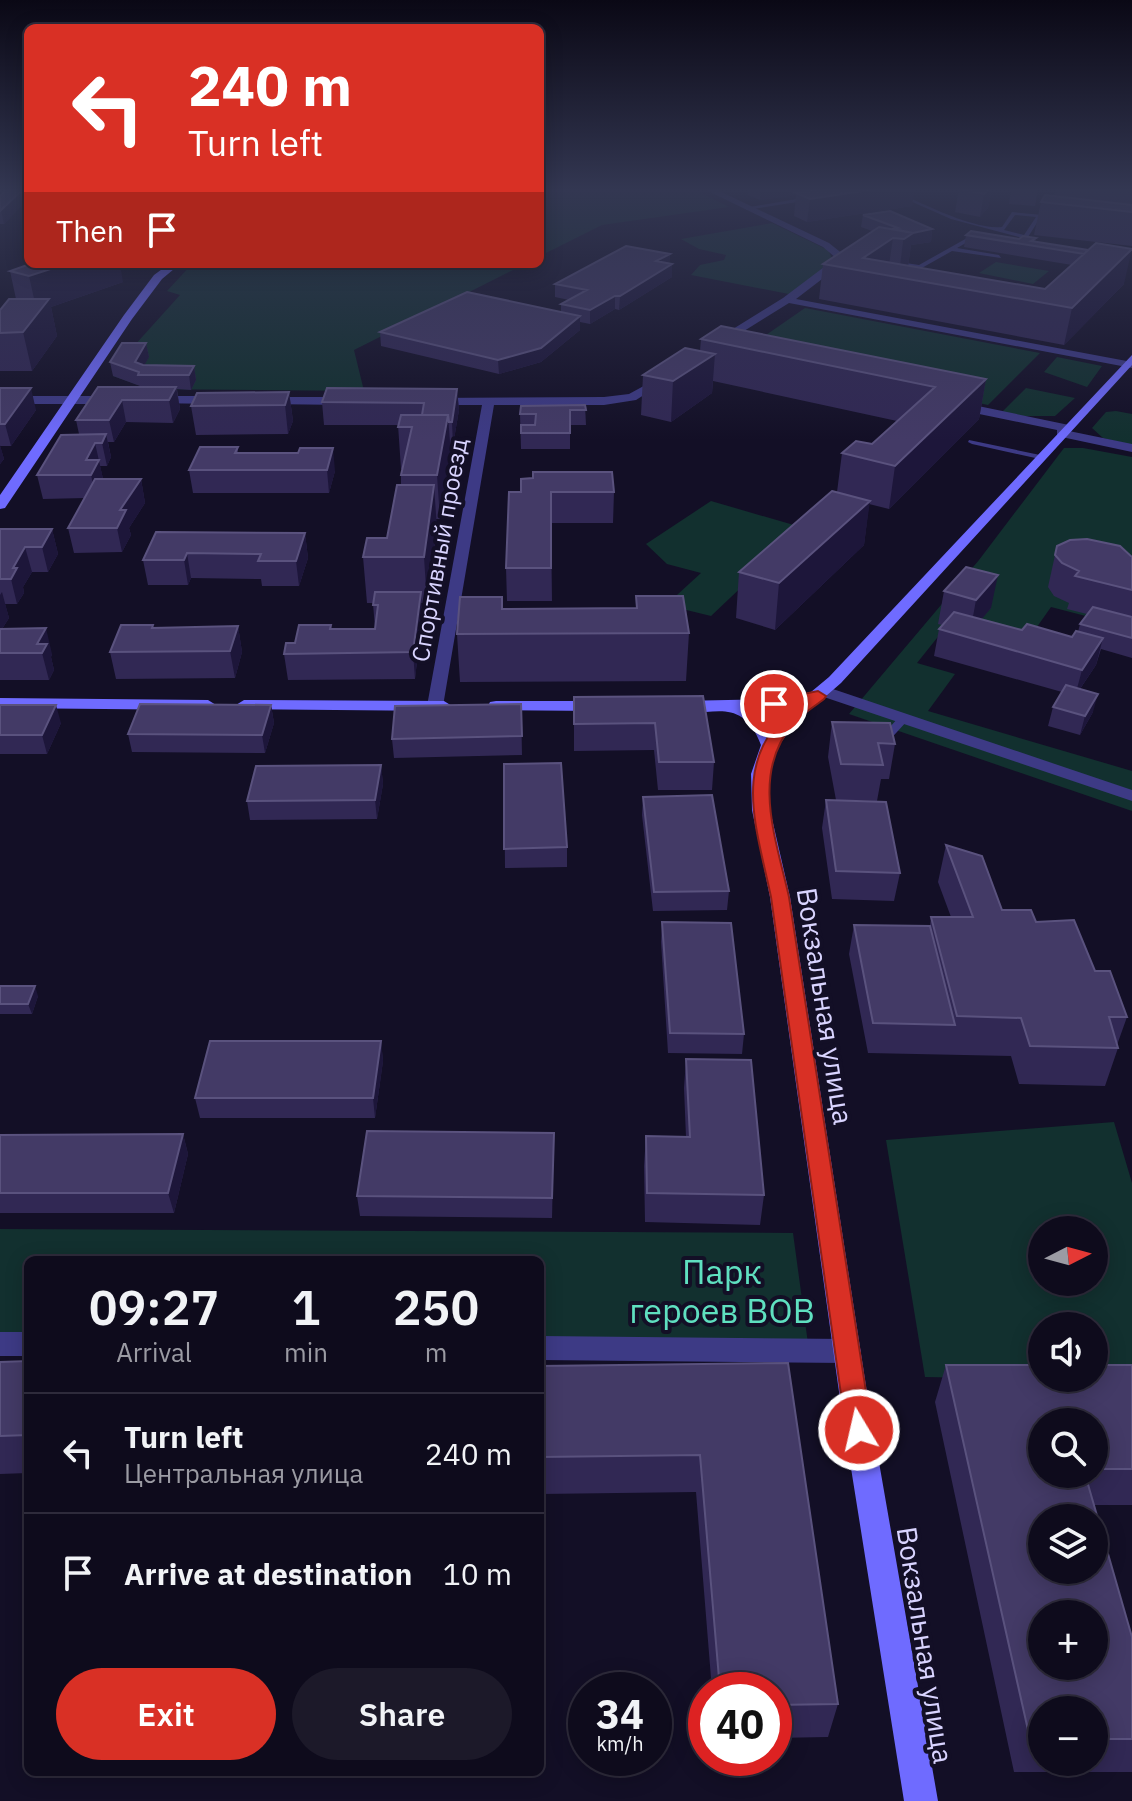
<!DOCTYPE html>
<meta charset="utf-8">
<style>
:root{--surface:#0e0b1c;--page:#1c1929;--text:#f1f3f6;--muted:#9b9ba3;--line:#2e2b3b;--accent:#d93025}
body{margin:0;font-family:"IBM Plex Sans",sans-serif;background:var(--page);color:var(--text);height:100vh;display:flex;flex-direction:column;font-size:30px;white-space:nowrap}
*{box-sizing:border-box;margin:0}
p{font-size:26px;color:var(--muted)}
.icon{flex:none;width:44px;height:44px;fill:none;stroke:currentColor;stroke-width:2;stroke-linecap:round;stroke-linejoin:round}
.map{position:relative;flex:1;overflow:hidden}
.sheet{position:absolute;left:24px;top:1256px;width:520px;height:520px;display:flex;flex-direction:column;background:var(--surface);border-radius:12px;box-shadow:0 4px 20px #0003,0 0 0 2px var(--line)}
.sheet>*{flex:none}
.top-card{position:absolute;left:24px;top:24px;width:520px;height:244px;border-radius:12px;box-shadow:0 4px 20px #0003,0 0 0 2px var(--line);background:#d93025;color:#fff;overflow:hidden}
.needle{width:52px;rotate:84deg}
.tools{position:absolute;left:1028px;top:1216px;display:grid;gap:16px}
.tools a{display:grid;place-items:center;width:80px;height:80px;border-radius:50%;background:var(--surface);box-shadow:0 4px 20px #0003,0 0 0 2px var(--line);font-size:40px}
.speed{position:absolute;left:568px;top:1672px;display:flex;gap:16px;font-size:40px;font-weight:700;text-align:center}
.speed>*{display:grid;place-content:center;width:104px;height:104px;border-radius:50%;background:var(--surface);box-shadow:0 4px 20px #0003,0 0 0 2px var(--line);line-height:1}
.speed small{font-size:20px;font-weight:400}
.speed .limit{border:12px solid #d22;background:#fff;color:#111}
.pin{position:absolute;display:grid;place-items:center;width:68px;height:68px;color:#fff;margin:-34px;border:4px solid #fff;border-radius:50%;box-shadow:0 2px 8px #0007}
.me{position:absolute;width:88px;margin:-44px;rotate:351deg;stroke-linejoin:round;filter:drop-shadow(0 0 6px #0008)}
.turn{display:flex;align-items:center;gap:28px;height:168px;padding:0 32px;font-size:36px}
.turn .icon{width:104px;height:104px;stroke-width:2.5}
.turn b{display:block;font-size:56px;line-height:68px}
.then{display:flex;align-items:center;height:76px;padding:0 32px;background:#0003;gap:16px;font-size:30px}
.eta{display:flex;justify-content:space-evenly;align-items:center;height:136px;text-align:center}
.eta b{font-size:48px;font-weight:600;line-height:56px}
.action{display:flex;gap:16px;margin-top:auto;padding:16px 32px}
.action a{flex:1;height:92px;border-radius:48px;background:var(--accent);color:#fff;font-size:32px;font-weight:600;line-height:92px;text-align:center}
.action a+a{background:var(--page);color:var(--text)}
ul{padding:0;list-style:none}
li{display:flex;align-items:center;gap:24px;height:120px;padding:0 32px;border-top:2px solid var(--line)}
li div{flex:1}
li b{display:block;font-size:30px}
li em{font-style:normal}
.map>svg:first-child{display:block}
</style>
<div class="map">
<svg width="1132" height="1801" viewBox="0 0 1132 1801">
<rect width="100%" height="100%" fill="#130f26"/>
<!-- green -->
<path fill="#12302f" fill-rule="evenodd" d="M540,189H693L729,207L602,225L540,256Z
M772,223L828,250L833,260L794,295L691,275L700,265L724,260L726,255L699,249L681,239Z
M996,262L1049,271L1033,284L979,273Z
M192,264H525L354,350L364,391L140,389L141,386L113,376L124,357L180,295L167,291Z
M805,308L1040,353L988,405L740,353Z
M1057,357L1102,366L1087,387L1044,372Z
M1026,388L1075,398L1055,416H1018L1002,412Z
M1116,411L1132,414V445L1103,438L1092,428L1106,412Z
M1064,448H1083L1132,457V628L1051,607L1025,644L949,623L917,663L955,674L928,711L1132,771V811L849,714L979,560Z
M711,501L804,528L711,616L666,605L701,573L667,564L646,544Z
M1114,1122L1132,1183V1381L925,1377L886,1140ZM1042,1230H1094V1282H1042ZM1042,1326H1094V1378H1042Z
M0,1229L793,1233L809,1351L540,1348V1260H28V1344H0Z"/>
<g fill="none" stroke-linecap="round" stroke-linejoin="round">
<!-- lane -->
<path fill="#3d3a85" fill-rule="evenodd" d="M883,189H890C918,201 972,230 1002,227L1012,212L1042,215L1028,237L1038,243L1033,244L1023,238L951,219ZM1015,215L1036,217L1024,235L1004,230Z
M808,197L810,200L747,210L744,208Z
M976,233L978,236L957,248L999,255L1001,258L952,251L920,269L889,263L892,261L919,265Z
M969,440L1040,455L1044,457L1040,459L972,444L968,442Z
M904,715L909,718L908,720L885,745H877L876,743L877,741L900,716Z"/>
<!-- street -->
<path fill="#3d3a85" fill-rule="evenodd" d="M704,189H715L829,243L844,255L843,263L796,299L1132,362V368L789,303L720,346H712V342L783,298L836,258L823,247Z
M662,376L668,379L666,381L636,400L604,405H494L443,706L435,711L429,710L427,706L482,405H432L428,404V398L604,397L629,394Z
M0,396H116L122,400L116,404H0Z
M152,396H220L226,400L220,404L148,403L146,400Z
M260,397H348L354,401L348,405L264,404L260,403Z
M954,401L1069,425V431L1132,444V452L1057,436V430L950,408V402Z
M824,686L1132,790V801L818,695L816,691L818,687Z
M0,1332H28V1356H0Z
M540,1336L847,1339L857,1343L861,1351L857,1359L847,1363L540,1360Z"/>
<!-- secondary -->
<path fill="#6f6bff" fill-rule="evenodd" d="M169,264H180L162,279L132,319L5,508L0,509V495L124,315L154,275Z
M1132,355V365L841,683L796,722L779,745L769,774L770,810L790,897L868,1399L938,1801H904L840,1399L770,897L752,810L751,774L761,745C739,685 695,728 672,706L680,701L774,699L811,692L829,677ZM795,705L772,730L764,718L751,710Z
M0,698L208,700L216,705L208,710L0,708Z
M244,700L444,701L452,706L444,711L238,709L236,705Z
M496,701H600L608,706L600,711L490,710L488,706L490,702Z"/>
</g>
<!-- wall -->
<path fill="#312854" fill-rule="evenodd" d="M28,189V204H23L4,224H0V196Z
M748,189H914L912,206L807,222L794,216L796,195L760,200L748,195Z
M959,189H992L988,208L980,217L955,212Z
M1011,189H1038L1035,206L1009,204Z
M1056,189H1132V246L1034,235L1041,202L1054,196Z
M863,215L932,229L931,242L911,245L908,266L1045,289L1072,265L964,247L966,235L1019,239L1036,238L1035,242L1088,250L1124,284L1064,345L819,299L823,264L872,231L861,227Z
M670,254L669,264H672V277L619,310L615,309L590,324L580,322V330L541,362L499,374L381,346L380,332L561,312V304L569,300L555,297V284Z
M10,271L123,282L51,307L57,336L32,371H0V310L16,299Z
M701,339L986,379L979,419L889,509L869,504L864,545L775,630L736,618L739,572L837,492L842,453L872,444L897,421L713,381L712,393L671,422L641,415L643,375L700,351Z
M146,343L149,357L144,365L194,366L196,380L191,390L177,389L180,409L173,423L126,422L114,442H108L111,457L107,466H100L103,479H141L145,503L129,528L131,535L122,552L74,553L68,528L85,498L43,499L37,475L79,434L76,420L140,387V386L113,376L110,362Z
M0,388L36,410L11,446H0L4,459L0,464Z
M457,389L459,410L453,445H450L451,456L440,519H436L437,529L427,603H421L422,617L415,679L288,680L284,654L295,643L331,625L332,629H375L373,603H367L363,557L387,538L401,485V475L402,469H401L398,425H324L322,402Z
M289,392L293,421L288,434L196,435L191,406Z
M585,405L586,425H570V449H521L520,414Z
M238,447V453L335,471L329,493H193L189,470Z
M521,492H614L613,523H551L552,601H507L506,568Z
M0,529H52L58,554L48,572H32L23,587L24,593L17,604H5L9,618L2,629L52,654L51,657L54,670L49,680H0Z
M305,533L308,558L299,586H262L261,579L191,578L188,585H148L143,560Z
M1057,546L1132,590V658L1101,649L1096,665L1080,689L1093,712L1080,735L1048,726L1053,707L1062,692L934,656L939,629L942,625L938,624L944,591L966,567L991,608L981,619L1022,630L1072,637L1078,632L1080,624L1087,614L1067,609L1069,603L1054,596L1048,587Z
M636,596L689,633L686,681L460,682L457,634L502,597L503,609L636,608Z
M238,626L242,652L235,678L116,679L110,652L154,628Z
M703,696L714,762L712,790H658L654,750L574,751V697Z
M521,704L522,755L394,758L392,739Z
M0,705L61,723L47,754H0Z
M271,705L274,723L265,753L132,752L128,734Z
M832,722L895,744L889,779H881L877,801L836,800L828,757Z
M504,764L567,847V867L505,868Z
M381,765L383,784L377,819L250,820L247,801Z
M643,797L729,891L727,910L653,911L642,815Z
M826,800L900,873L894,901L832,899L822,828Z
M946,845L1002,910L1036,922L1095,971L1127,1017L1117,1045L1118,1048L1105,1086L1019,1084L1011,1056L868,1053L849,954L854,925L930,926L931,917H951L938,882Z
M662,922L744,1034L742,1054L668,1053L661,942Z
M0,986L38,996L32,1014H0Z
M381,1041L383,1061L375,1118H200L195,1098Z
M686,1059L764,1195L760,1225L645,1222L644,1166L646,1136L686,1137L684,1088Z
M554,1133L552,1218L360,1216L357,1196Z
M183,1134L188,1154L174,1213H0V1136Z
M28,1361V1473L0,1474V1362Z
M788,1363L838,1704L828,1737L774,1738V1690H712L696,1492L540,1494V1366Z
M946,1365H1132V1505H1094L1132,1637V1772H1014L935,1402ZM1094,1422V1474H1042ZM1042,1710H1094V1762H1042Z"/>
<!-- shaded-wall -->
<path fill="#1d163a" d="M761,189H836L796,193V195L760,200Z
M876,189H914L912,206L807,222L810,199Z
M989,189H992L988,208L980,217L984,194Z
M20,192L23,204L4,224L1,211Z
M932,229L931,242L911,245L908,267L899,274L904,234Z
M893,238L888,272L863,258Z
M1132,249L1124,284L1064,345L1072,308Z
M670,254L669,266L672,264V277L619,310L620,296L656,261Z
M66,264H120L123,282L51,307L57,336L32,371L23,332L37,312L29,276Z
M615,296V309L590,324V310Z
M580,316V330L541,362L499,374L498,360Z
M146,343L149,357L140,373L135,362Z
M715,354L712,393L671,422L673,381Z
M194,366L196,380L191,390L189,375Z
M986,379L979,419L889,509L895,466Z
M176,387L180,409L173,423L169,400Z
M31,388L36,410L11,446L5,424Z
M457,389L459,410L453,445L452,422Z
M289,392L293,421L288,434L285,405Z
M122,400L126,422L114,442L109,420Z
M448,415L451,456L440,519L437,475Z
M106,434L111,457L107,466L102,443Z
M95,443L104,483L96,498L91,475L86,460Z
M0,445L4,459L0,464Z
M333,448L335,471L329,493L327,470Z
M141,479L145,503L129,528L131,535L122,552L117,528L120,510Z
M434,485L437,529L427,603L424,557Z
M870,501L864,545L775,630L779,583Z
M52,529L58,554L48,572L42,547Z
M305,533L308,558L299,586L296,561Z
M25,547L32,572L23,587L24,593L17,604L11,579L13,568Z
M187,553L191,578L188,585L184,560Z
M998,575L991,608L970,633L976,600Z
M2,592L9,618L0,632V595Z
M421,592L422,617L415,679L413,652Z
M238,626L242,652L235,678L230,651Z
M46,628L52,654L51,657L54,670L49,680L42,653L37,644Z
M1103,638L1096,665L1075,696L1082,670Z
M1098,694L1093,712L1080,735L1085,716Z
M56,705L61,723L47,754L42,735Z
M271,705L274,723L265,753L262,735Z
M381,765L383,784L377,819L375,800Z
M35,986L38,996L32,1014L28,1004Z
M381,1041L383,1061L375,1118L373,1098Z
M183,1134L188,1154L174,1213L168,1193Z"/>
<!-- building -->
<path fill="#433a66" stroke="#5a527e" stroke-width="2" fill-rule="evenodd" d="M8,189H28V192H20L0,211V196Z
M822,189H876L810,199L796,193Z
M959,189H989L984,194Z
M1045,195L1132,205V212L1041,202Z
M890,211L932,229L913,233L894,229H892L898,228L863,215Z
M879,227L913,233L904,239L893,238L863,258L1045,289L1096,243L1132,249L1072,308L823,264Z
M971,231L1019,239L1023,236L1036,238L1031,241L1088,250L1084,254L966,235Z
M626,246L670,254L656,261L672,264L620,296H615L590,310L561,304L587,290L555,284Z
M30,264H66L29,276L10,271Z
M467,292L580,316L541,348L498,360L380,332Z
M9,299H49L23,332L0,333V310Z
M721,326L986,379L895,466L842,453L856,441L872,444L935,387L701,339Z
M122,343H146L135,362L143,365L194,366L189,375H138L139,372L110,362Z
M685,348L715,354L673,381L643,375Z
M98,387H176L169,400H122L109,420H76Z
M0,388H31L5,424H0Z
M327,388L457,389L452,422H449L448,415H422L424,403L322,402Z
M289,392L285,405L191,406L197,393Z
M585,405L586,410H570V433H521V425H535L536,414H520L521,406Z
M401,415H448L437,475H401L412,427H398Z
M106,434L102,443H95L86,460H99L91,475H37L61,435Z
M200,447H238L235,453H298L300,448H333L327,470H189Z
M533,472H612L614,492H551V568H506L509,492H521V479L533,478Z
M95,479H141L120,510H126L117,528H68Z
M397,485H434L424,557H363L367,538H387Z
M832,491L870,501L779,583L739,572Z
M0,529H52L42,547H25L13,568H17L11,579H0Z
M156,532L305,533L296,561H258L261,554L187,553L184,560H143Z
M1087,539L1120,546L1132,557V590L1075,576L1079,571L1062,563L1055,555L1057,546L1070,540Z
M966,567L998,575L976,600L944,591Z
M375,592H421L413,652L284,654L286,643H295L299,625H331L330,629H375L378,605H373Z
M636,596H683L689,633L457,634L460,597H502V609L637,608Z
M1093,607L1132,617V638L1080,624Z
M954,612L1022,630L1027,624L1072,637L1076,631L1103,638L1082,670L939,629Z
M121,625H153L152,628L238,626L230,651L110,652Z
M46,628L37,644H47L42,653H0V629Z
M1066,685L1098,694L1085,716L1053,707Z
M703,696L714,762H659L655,723L574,724V697Z
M140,704L271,705L262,735L128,734Z
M521,704L522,736L392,739L395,706Z
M0,705H56L42,735H0Z
M832,722L890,723L895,744L878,743L883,765L841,764Z
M561,763L567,847L504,849V764Z
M381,765L375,800L247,801L256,766Z
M712,795L729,891L654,892L643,797Z
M826,800L886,802L900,873L836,871Z
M946,845L982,856L1002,910H1031L1036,922L1074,920L1095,971H1110L1127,1017H1109L1118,1048L1030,1046L1021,1018L957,1016L931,917H973Z
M662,922L731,923L744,1034L670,1033Z
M854,925L930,926L955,1025L873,1023Z
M0,986H35L28,1004H0Z
M210,1041H381L373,1098H195Z
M686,1059L751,1060L764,1195L647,1193L646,1136L690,1137Z
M367,1131L554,1133L552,1198L357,1196Z
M183,1134L168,1193H0V1135Z
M28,1361V1435L0,1436V1362Z
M788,1363L838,1704L774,1705V1690H720L700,1455L540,1457V1366Z
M946,1365H1042V1378H1094V1365H1132V1469H1094V1422H1042V1474H1085L1132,1637V1739H1094V1710H1042V1739H1030ZM1042,1518H1094V1570H1042ZM1042,1614H1094V1666H1042Z"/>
<!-- sky -->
<linearGradient id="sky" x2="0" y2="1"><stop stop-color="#0a0815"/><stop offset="0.43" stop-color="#333752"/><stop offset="1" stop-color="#333752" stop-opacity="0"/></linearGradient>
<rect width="1132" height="441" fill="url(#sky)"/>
<!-- route -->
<path fill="#d93025" stroke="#8d1f18" stroke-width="2" d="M818,691L826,696L824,699C814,707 802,714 794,723C750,772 776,839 789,897L872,1430L868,1438L859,1442L850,1438L846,1430L771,897C756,825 729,757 798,704L774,709L767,704L769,701Z"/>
<g text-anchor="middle" stroke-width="8" stroke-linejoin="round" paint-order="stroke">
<!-- far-street labels -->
<g font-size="24" fill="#d9d4ff" stroke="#130f26">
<text transform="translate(440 550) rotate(-80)" y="8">Спортивный проезд</text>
</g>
<!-- street labels -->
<g font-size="28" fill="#d9d4ff" stroke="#130f26">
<text transform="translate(825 1006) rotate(81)" y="10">Вокзальная улица</text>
<text transform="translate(925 1645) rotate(81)" y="10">Вокзальная улица</text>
</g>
<!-- near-park labels -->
<g font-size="34" fill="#5fe0c0" stroke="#130f26">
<text x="722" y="1284">Парк<tspan x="722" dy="39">героев ВОВ</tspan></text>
</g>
</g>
</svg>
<div class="tools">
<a><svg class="needle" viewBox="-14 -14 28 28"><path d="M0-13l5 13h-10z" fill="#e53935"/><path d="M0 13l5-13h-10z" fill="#9b9ba3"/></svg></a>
<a><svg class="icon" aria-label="sound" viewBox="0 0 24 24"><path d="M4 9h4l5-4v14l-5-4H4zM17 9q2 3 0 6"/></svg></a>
<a><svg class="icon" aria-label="search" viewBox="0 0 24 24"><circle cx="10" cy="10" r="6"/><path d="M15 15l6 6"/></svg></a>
<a><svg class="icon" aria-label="layers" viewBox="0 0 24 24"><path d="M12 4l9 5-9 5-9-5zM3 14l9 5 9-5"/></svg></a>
<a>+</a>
<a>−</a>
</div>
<div class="speed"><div>34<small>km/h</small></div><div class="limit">40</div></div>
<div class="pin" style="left:774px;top:704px;background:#d93025"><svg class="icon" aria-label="arrive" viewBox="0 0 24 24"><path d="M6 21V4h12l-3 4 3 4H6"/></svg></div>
<svg class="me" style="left:859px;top:1430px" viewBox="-20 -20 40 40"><circle r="17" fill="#d93025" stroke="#fff" stroke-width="3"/><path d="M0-11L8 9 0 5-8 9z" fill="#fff"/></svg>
<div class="top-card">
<div class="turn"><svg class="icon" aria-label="left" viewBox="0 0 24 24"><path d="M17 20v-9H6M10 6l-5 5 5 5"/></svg><div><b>240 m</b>Turn left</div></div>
<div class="then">Then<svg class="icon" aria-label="arrive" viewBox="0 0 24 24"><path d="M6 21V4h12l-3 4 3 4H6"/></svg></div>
</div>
<section class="sheet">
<div class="eta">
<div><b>09:27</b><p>Arrival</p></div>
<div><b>1</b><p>min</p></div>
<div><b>250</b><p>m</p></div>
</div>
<ul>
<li><svg class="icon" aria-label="left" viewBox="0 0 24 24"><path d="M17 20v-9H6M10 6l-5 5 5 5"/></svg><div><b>Turn left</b><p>Центральная улица</p></div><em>240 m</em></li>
<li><svg class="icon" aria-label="arrive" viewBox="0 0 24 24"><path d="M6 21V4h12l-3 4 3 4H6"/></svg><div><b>Arrive at destination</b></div><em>10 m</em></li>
</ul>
<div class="action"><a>Exit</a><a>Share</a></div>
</section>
</div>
